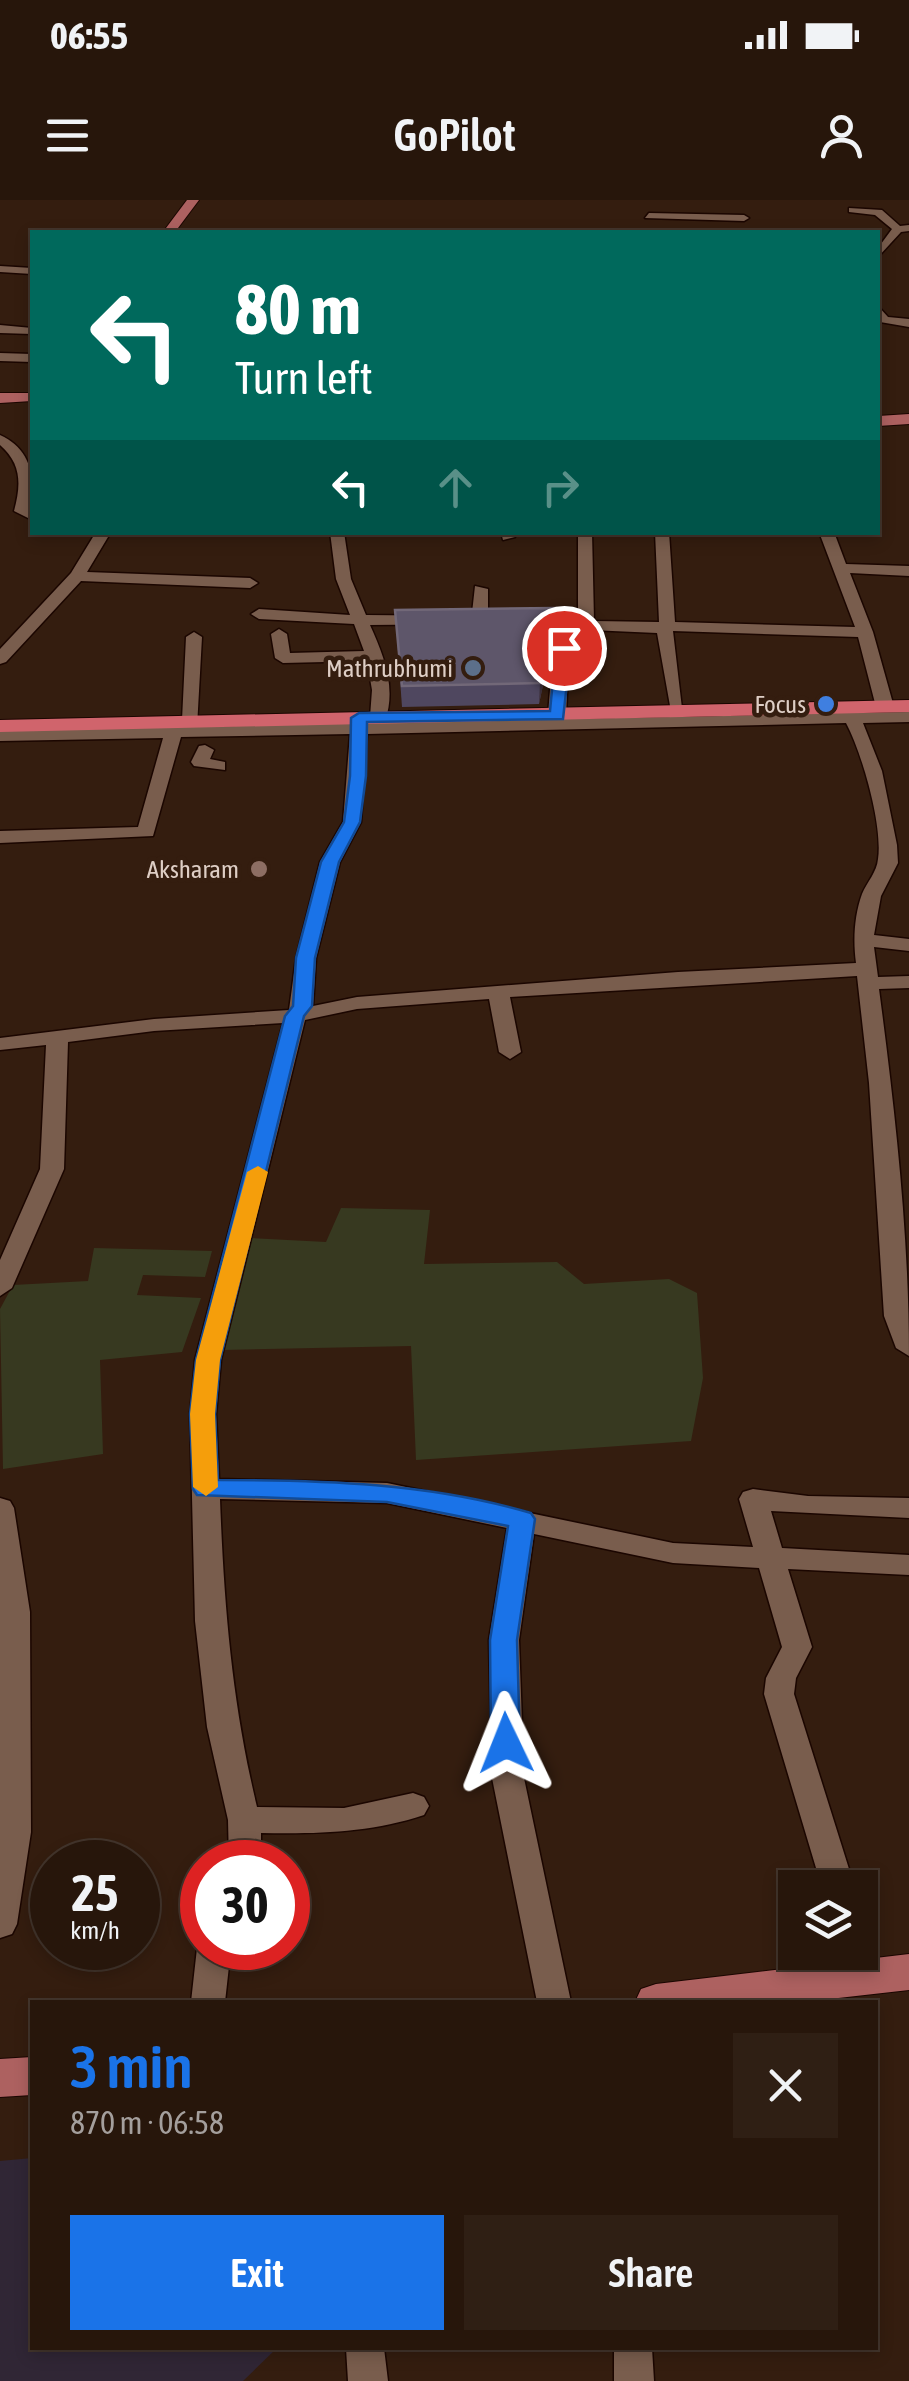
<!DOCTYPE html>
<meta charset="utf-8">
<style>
:root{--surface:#27160b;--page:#2f1f14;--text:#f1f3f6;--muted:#a49f9d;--line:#43352c;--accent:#1a73e8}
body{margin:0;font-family:"Asap Condensed",sans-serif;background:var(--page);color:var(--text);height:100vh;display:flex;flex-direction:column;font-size:38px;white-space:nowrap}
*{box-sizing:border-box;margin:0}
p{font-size:32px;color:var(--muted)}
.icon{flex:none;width:55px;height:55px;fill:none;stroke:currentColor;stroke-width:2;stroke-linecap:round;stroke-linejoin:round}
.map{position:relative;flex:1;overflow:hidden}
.details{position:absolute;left:30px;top:1800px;width:848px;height:350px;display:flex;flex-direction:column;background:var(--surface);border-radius:0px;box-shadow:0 5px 15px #0003,0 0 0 2px var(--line)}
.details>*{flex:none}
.hud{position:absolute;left:30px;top:30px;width:850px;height:305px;border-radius:0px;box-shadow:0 5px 15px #0003,0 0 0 2px var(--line);background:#00695c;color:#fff;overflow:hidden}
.fabs{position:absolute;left:778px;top:1670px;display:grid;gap:20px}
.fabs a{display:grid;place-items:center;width:100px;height:100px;border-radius:0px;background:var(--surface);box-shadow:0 5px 15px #0003,0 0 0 2px var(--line);font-size:50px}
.speed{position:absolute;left:30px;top:1640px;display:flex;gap:20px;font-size:50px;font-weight:700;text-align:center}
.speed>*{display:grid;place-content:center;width:130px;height:130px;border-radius:50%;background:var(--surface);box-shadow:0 5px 15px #0003,0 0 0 2px var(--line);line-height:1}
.speed small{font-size:25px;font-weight:400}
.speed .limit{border:15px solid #d22;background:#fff;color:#111}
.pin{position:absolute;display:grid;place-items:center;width:85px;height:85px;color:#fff;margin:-42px;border:5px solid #fff;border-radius:50%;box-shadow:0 2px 10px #0007}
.me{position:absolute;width:110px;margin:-55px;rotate:358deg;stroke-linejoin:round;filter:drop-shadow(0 0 8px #0008)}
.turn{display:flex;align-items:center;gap:35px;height:210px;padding:0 40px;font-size:45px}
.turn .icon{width:130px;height:130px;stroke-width:2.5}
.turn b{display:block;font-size:70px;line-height:85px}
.lanes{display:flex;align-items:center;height:95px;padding:0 40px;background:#0003;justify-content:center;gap:50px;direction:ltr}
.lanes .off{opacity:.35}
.round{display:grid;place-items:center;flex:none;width:105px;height:105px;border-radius:0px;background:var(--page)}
.headline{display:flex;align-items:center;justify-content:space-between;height:170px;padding:0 40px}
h1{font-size:60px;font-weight:600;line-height:75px;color:var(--accent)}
.cta{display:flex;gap:20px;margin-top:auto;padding:20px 40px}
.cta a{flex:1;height:115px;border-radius:0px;background:var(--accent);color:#fff;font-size:40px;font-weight:600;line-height:115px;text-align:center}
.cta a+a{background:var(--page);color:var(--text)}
.status{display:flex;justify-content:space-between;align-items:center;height:70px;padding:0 50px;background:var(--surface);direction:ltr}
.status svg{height:28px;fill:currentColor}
header{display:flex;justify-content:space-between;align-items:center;height:130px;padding:0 40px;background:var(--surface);font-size:45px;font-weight:600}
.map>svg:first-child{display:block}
</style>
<div class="status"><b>06:55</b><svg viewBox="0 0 49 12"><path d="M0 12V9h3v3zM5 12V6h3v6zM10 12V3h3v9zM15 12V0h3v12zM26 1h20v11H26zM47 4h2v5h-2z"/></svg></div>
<header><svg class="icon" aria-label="menu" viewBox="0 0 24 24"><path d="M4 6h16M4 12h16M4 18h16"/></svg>GoPilot<svg class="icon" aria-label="person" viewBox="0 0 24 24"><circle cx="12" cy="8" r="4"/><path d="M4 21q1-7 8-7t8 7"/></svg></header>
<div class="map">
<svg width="909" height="2181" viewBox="0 0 909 2181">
<rect width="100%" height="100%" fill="#341d0f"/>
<!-- education -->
<path fill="#302635" d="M32,1958V2148H277L243,2181H0V1961Z"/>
<!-- green -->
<path fill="#373920" d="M341,1008L430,1010L424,1064L557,1062L584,1084L669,1079L697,1093L703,1178L691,1241L416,1260L411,1146L222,1150L249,1038L326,1042Z
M94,1048L212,1051L205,1077L143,1075L137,1095L201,1098L182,1152L100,1160L103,1254L3,1269L0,1109L13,1085L88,1081Z"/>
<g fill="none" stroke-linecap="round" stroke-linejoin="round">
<defs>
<path id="minor" d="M849,8L882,10L900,26L909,25V31L901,32L878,57V48L892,29L875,15L849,12Z
M649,13L744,15L749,18L744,21L645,18Z
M0,66L32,68V74L0,72Z
M878,106L888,117L909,119V127L880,122Z
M0,125L32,128V134L0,133Z
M0,153L32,154V162L0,161Z
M0,235C31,249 37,279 29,309L32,311V320L14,311C21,285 22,264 0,245Z
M96,332H111L87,372L250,378L258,383L250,388L81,381L6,462L0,464V449L71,373Z
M330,332H344L351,379L366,415L468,416L472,413L475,386L488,389V415L478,424L370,425C383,454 397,487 385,521L370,517L372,490L367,461L283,463L275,458L271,434L279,429L287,434L290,453L364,451L354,424L259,419L251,414L259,409L350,415L336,379Z
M501,332H515V337L503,340Z
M578,332H592L594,421L659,422L655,332H669L675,422L855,427L819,332H834L846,364L909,366V376L850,373L873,432L894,507L891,511L876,507L858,437L673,431L683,517L838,513L835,509L844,504L856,513L909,512V522L863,523L882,571L897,645L898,663L881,696L874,735L909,739V751L874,747L878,777L909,776V788L879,789C895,910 909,1034 909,1156L896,1148L884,1116L869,883L857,776L510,797L521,852L510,859L499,852L489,799L357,809L305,820L221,1160L216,1214L219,1279L387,1283L673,1343L753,1347L739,1299L743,1292L753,1289L808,1296L909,1298V1318L771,1311L782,1348L909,1355V1375L788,1369L812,1447L796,1478L794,1494L855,1688H822L764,1494L766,1478L782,1447L759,1368L673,1363L534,1334L519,1440L524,1578L571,1802H537L492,1578L489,1440L507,1328L387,1303L220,1299C224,1406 232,1503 257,1607L344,1608L413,1593L424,1597L429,1606L424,1615C370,1633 317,1634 261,1633V1662H229L228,1620L207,1527L195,1421L190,1214L195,1160L283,823L154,831L68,842L64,969L12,1088L0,1096V1060L40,969L46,845L0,850V838L154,819L289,810L296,758L320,662L343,622L350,534L181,537L153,636L0,643V631L138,627L163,538L0,541V531L166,527L170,519L182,520L186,437L194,432L202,437L197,527L350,523L353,514H365L368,523L553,519L548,515L553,452L578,424ZM590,430L657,433L672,517L561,519L566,515L569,453ZM846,523C862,553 883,626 878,659C877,672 867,682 862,694C854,716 853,741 856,763L678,772L357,797L313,806L316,758L340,662L361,622L367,534Z
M205,545L214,550L210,559L225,562V570L194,566L191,562L199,546Z
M0,1298L10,1301L14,1308L30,1412L31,1632L17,1724L12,1734L0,1738Z
M202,1738V1748H231L225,1802H191L197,1748Z
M346,2148H384L388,2181H348Z
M614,2148H652L654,2181H614Z"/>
<path id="major" d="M187,0H199L175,32H163Z
M0,193H32V201L0,203Z
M909,214V224L878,226V216Z
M909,1754V1790L803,1802H635L641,1789L656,1784Z
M32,1857V1895L0,1897V1859Z"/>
<path id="highway" d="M909,500V512L0,532V520Z"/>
</defs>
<!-- minor casing -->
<use href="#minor" stroke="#1b0600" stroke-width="3"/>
<!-- major casing -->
<use href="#major" stroke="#1b0600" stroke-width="2"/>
<!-- highway casing -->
<use href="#highway" stroke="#1b0600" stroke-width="2"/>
<!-- minor -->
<use href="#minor" fill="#795d4d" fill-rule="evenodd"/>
<!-- major -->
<use href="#major" fill="#ad6160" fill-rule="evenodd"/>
<!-- highway -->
<use href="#highway" fill="#d0646c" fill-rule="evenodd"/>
</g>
<!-- wall -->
<path fill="#4f475f" d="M555,408V428L539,504L402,507L395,410Z"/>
<!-- shaded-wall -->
<path fill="#3e303a" d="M555,408V428L539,504L540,483Z"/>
<!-- building -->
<path fill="#5e566a" stroke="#726878" stroke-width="2.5" d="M555,408L540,483L402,486L395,410Z"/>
<!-- route -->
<path fill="#1a73e8" stroke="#114b97" stroke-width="2.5" d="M564,443L571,448L563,519L367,522L366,576L360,622L339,662L315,758L312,806L304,816L220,1160L215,1214L218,1280C324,1280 429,1283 531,1313L535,1319L517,1440L520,1543L516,1551L506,1554L495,1551L491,1543L490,1440L508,1326L387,1302L197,1295L193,1289L190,1214L196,1160L285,816L293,806L296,758L321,662L344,622L350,576L351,518L359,513L550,511L556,448Z"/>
<!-- slow -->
<path fill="#f59e0b" d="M258,966L268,972L220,1160L215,1214L218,1287L206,1296L193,1287L190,1214L196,1160L247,972Z"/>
<!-- markers -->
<circle fill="#5c6f8a" stroke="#341d0f" stroke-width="4" cx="473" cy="468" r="10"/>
<circle fill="#3f7fe0" stroke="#341d0f" stroke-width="4" cx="826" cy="504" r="10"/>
<circle fill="#8d6e63" stroke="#341d0f" stroke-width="4" cx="259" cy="669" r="10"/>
<g text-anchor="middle" stroke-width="9" stroke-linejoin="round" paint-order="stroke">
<!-- far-poi labels -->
<g font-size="25" fill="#decec5" stroke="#341d0f" text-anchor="end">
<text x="453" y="477">Mathrubhumi</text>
<text x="806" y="513">Focus</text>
<text x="239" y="678">Aksharam</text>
</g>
</g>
</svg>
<div class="fabs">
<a><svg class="icon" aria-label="layers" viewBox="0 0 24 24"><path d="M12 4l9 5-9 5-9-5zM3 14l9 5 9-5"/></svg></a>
</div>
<div class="speed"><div>25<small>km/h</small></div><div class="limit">30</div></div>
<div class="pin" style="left:564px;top:448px;background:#d93025"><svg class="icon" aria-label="arrive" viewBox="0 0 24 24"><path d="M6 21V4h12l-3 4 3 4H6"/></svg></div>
<svg class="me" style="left:506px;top:1543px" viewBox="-20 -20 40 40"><path d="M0-17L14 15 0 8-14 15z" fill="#1a73e8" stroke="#fff" stroke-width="4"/></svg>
<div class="hud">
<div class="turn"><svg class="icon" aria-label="left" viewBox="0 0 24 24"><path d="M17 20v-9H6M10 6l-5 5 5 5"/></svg><div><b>80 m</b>Turn left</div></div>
<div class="lanes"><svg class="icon" aria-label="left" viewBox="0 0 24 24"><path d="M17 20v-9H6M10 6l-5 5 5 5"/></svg><svg class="icon off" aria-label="ahead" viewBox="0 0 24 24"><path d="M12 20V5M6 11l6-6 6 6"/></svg><svg class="icon off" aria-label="right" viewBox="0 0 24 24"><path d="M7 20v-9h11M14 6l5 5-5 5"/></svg></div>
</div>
<section class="details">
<div class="headline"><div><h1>3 min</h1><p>870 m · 06:58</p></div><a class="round"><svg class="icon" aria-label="close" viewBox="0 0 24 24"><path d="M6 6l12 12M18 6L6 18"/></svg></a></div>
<div class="cta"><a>Exit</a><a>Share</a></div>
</section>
</div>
